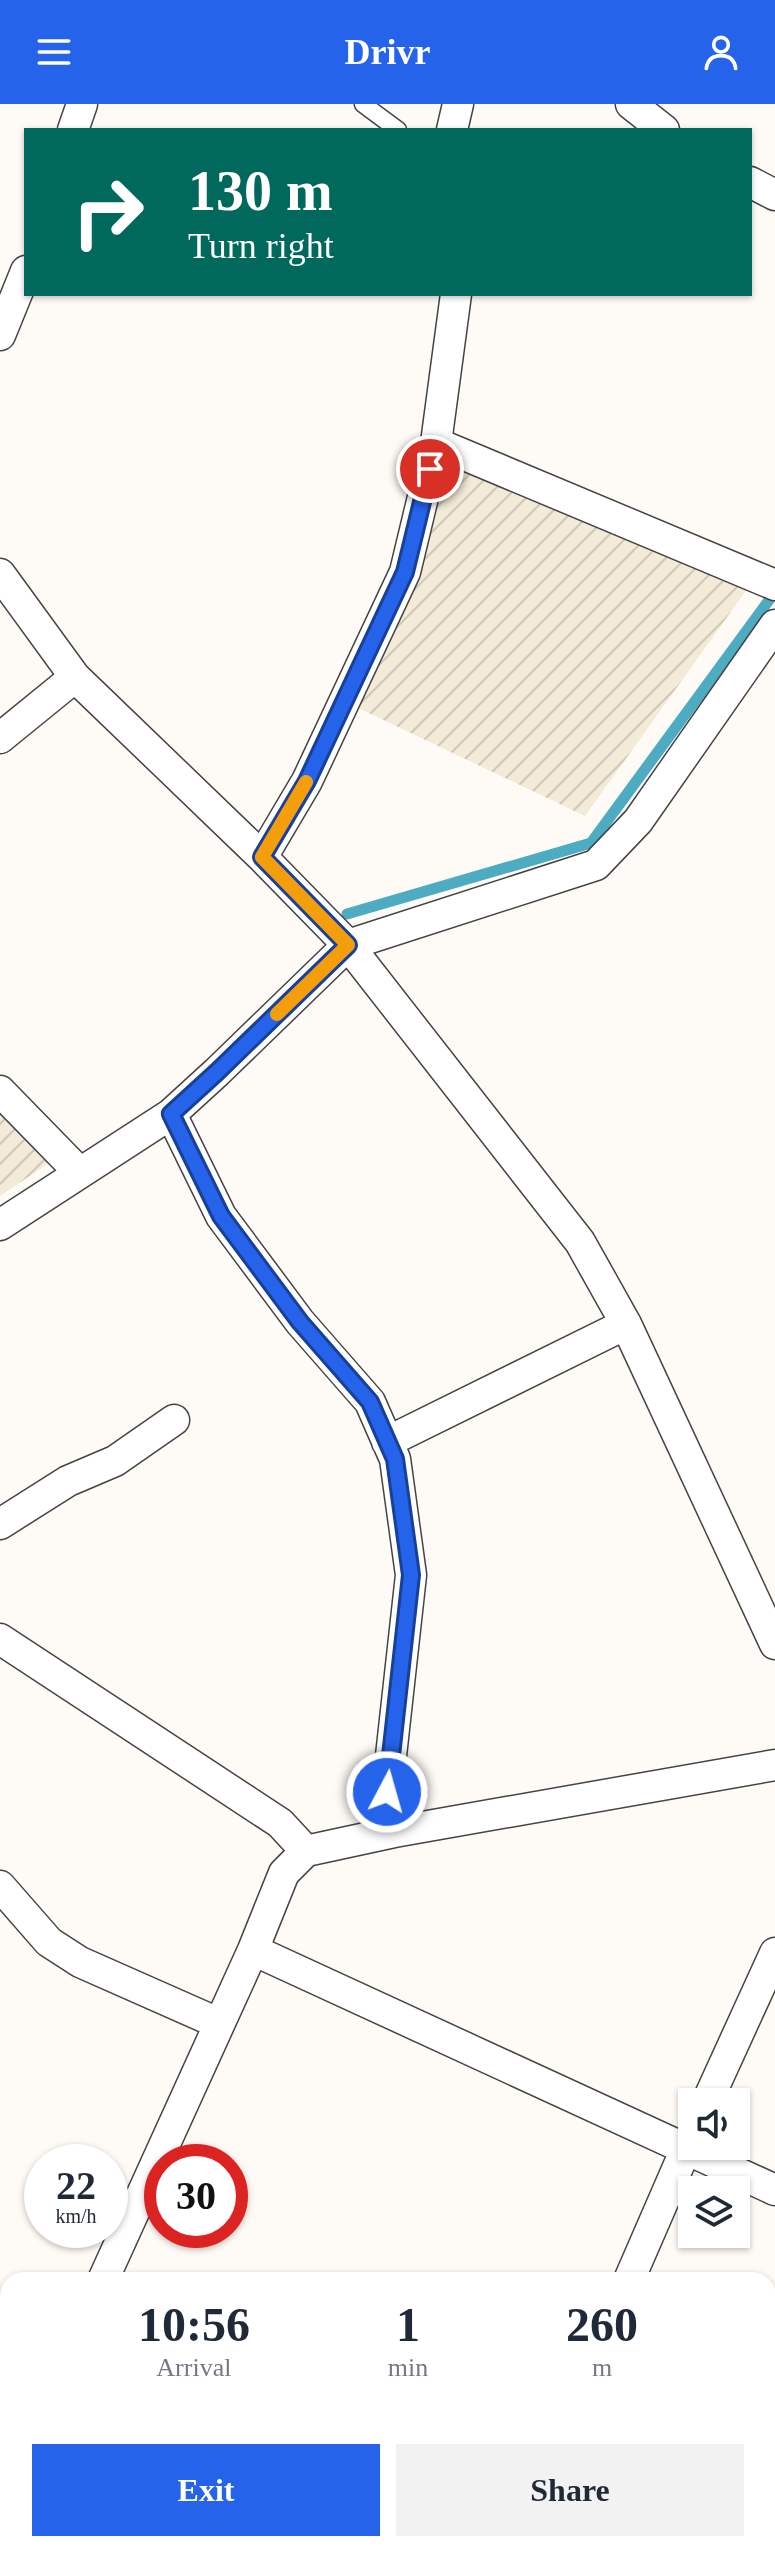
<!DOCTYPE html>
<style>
:root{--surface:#fff;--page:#f2f2f3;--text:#1f2937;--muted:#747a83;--accent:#2563eb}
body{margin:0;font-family:Georgia,serif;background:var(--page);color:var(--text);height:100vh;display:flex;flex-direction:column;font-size:30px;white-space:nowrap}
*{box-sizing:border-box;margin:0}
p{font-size:26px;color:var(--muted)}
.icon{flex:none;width:44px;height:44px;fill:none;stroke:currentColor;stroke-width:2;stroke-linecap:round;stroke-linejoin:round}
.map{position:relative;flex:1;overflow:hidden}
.drawer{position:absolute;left:0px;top:2168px;width:776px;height:280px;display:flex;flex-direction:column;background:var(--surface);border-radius:24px 24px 0 0;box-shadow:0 2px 6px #0004}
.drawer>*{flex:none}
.hud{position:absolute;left:24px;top:24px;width:728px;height:168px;border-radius:0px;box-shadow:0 2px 6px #0004;background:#00695c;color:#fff;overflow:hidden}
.buttons{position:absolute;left:678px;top:1984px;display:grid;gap:16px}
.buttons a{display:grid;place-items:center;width:72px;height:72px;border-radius:0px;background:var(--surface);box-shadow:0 2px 6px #0004;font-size:40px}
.speed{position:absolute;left:24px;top:2040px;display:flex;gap:16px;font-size:40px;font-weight:700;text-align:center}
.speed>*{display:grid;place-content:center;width:104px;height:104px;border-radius:50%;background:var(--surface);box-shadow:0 2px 6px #0004;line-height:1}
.speed small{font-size:20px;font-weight:400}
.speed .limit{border:12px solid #d22;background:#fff;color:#111}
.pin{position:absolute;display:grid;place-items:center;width:68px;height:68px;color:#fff;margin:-34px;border:4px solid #fff;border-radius:50%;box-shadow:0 2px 8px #0007}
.me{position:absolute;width:88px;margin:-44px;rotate:6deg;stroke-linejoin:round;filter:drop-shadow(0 0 6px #0008)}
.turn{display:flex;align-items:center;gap:28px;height:168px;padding:0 32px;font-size:36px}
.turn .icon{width:104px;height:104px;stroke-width:2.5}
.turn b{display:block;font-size:56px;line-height:68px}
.eta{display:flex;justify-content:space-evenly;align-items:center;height:136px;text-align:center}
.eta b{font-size:48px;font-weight:700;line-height:56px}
.action{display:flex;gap:16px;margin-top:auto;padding:16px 32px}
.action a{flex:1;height:92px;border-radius:0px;background:var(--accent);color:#fff;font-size:32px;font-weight:700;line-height:92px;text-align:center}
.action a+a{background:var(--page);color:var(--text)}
header{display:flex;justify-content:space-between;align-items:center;height:104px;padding:0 32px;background:var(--accent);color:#fff;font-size:36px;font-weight:700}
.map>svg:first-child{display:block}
</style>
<header><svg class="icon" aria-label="menu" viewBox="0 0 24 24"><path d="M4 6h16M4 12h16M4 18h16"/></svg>Drivr<svg class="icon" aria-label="person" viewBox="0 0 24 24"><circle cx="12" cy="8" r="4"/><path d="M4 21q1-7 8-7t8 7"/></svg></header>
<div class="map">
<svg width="775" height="2448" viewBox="0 0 775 2448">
<defs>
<pattern id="farmland-furrows" width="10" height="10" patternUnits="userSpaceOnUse" patternTransform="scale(2)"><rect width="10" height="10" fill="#f3ead7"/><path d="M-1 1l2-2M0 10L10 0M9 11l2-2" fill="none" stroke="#cfc8b8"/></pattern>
</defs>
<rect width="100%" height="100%" fill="#fefbf6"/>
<!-- farmland -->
<path fill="url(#farmland-furrows)" d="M448,358L750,481L585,712L354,602L416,471Z
M0,1004L52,1057L0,1092Z"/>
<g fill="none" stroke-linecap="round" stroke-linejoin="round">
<!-- stream -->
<path stroke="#4dacc1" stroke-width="11" d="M347,810L591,739L775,488"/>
<defs>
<path id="service" d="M363,0L398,26"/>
<path id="minor" d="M631,0L664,26
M73,26L82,0
M452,26L458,0
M750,78L775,91
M0,231L26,167
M436,339L775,481
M0,470L75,573L262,753L348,841L580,1138L626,1220L775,1540
M0,634L75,573
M262,753L307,677L405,468L436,339L456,190
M0,987L79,1068
M0,1121L171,1010
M387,1338L626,1220
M0,1420L68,1377L115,1357L174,1316
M0,1535L280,1719L306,1747
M394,1728L387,1688L411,1471L395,1355L370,1298L300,1218L221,1112L171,1010L217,968L348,841L596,761L638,717L775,521
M0,1782L49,1838L80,1858L218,1919
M253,1846L775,2086
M707,1998L775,1849
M103,2176L253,1846L284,1769L306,1747L394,1728L775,1661
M629,2176L692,2031
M0,2225L8,2229
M0,2409L8,2390
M494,2440L513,2448"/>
</defs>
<!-- service casing -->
<use href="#service" stroke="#444" stroke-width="19"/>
<!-- minor casing -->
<use href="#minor" stroke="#444" stroke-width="33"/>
<!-- service -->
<use href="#service" stroke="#fff" stroke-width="16"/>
<!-- minor -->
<use href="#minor" stroke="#fff" stroke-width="30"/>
</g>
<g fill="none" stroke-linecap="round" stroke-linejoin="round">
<defs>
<path id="route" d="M387,1688L411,1471L395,1355L370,1298L300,1218L221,1112L171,1010L217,968L348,841L262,753L307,677L405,468L430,365"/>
</defs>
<!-- route casing -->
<use href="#route" stroke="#184099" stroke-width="20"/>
<!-- route -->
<use href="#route" stroke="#2563eb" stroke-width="14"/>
<!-- slow -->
<path stroke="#f59e0b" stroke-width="14" d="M277,910L348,841L262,753L306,678"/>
</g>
</svg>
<div class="buttons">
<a><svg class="icon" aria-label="sound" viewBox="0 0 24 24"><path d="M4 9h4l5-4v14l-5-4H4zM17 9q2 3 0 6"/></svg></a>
<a><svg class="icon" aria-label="layers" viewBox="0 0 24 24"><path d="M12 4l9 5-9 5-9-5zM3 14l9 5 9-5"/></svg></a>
</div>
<div class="speed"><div>22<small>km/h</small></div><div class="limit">30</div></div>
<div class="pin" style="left:430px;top:365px;background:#d93025"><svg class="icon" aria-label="arrive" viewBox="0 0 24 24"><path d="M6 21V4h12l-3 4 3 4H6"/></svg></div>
<svg class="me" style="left:387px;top:1688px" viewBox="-20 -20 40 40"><circle r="17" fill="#2563eb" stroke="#fff" stroke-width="3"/><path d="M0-11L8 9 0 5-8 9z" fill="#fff"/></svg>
<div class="hud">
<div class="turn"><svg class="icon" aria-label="right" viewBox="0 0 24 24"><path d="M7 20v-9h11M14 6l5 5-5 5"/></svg><div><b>130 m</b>Turn right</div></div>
</div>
<section class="drawer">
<div class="eta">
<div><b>10:56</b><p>Arrival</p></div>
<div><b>1</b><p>min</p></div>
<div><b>260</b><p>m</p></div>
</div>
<div class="action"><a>Exit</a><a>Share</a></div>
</section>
</div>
